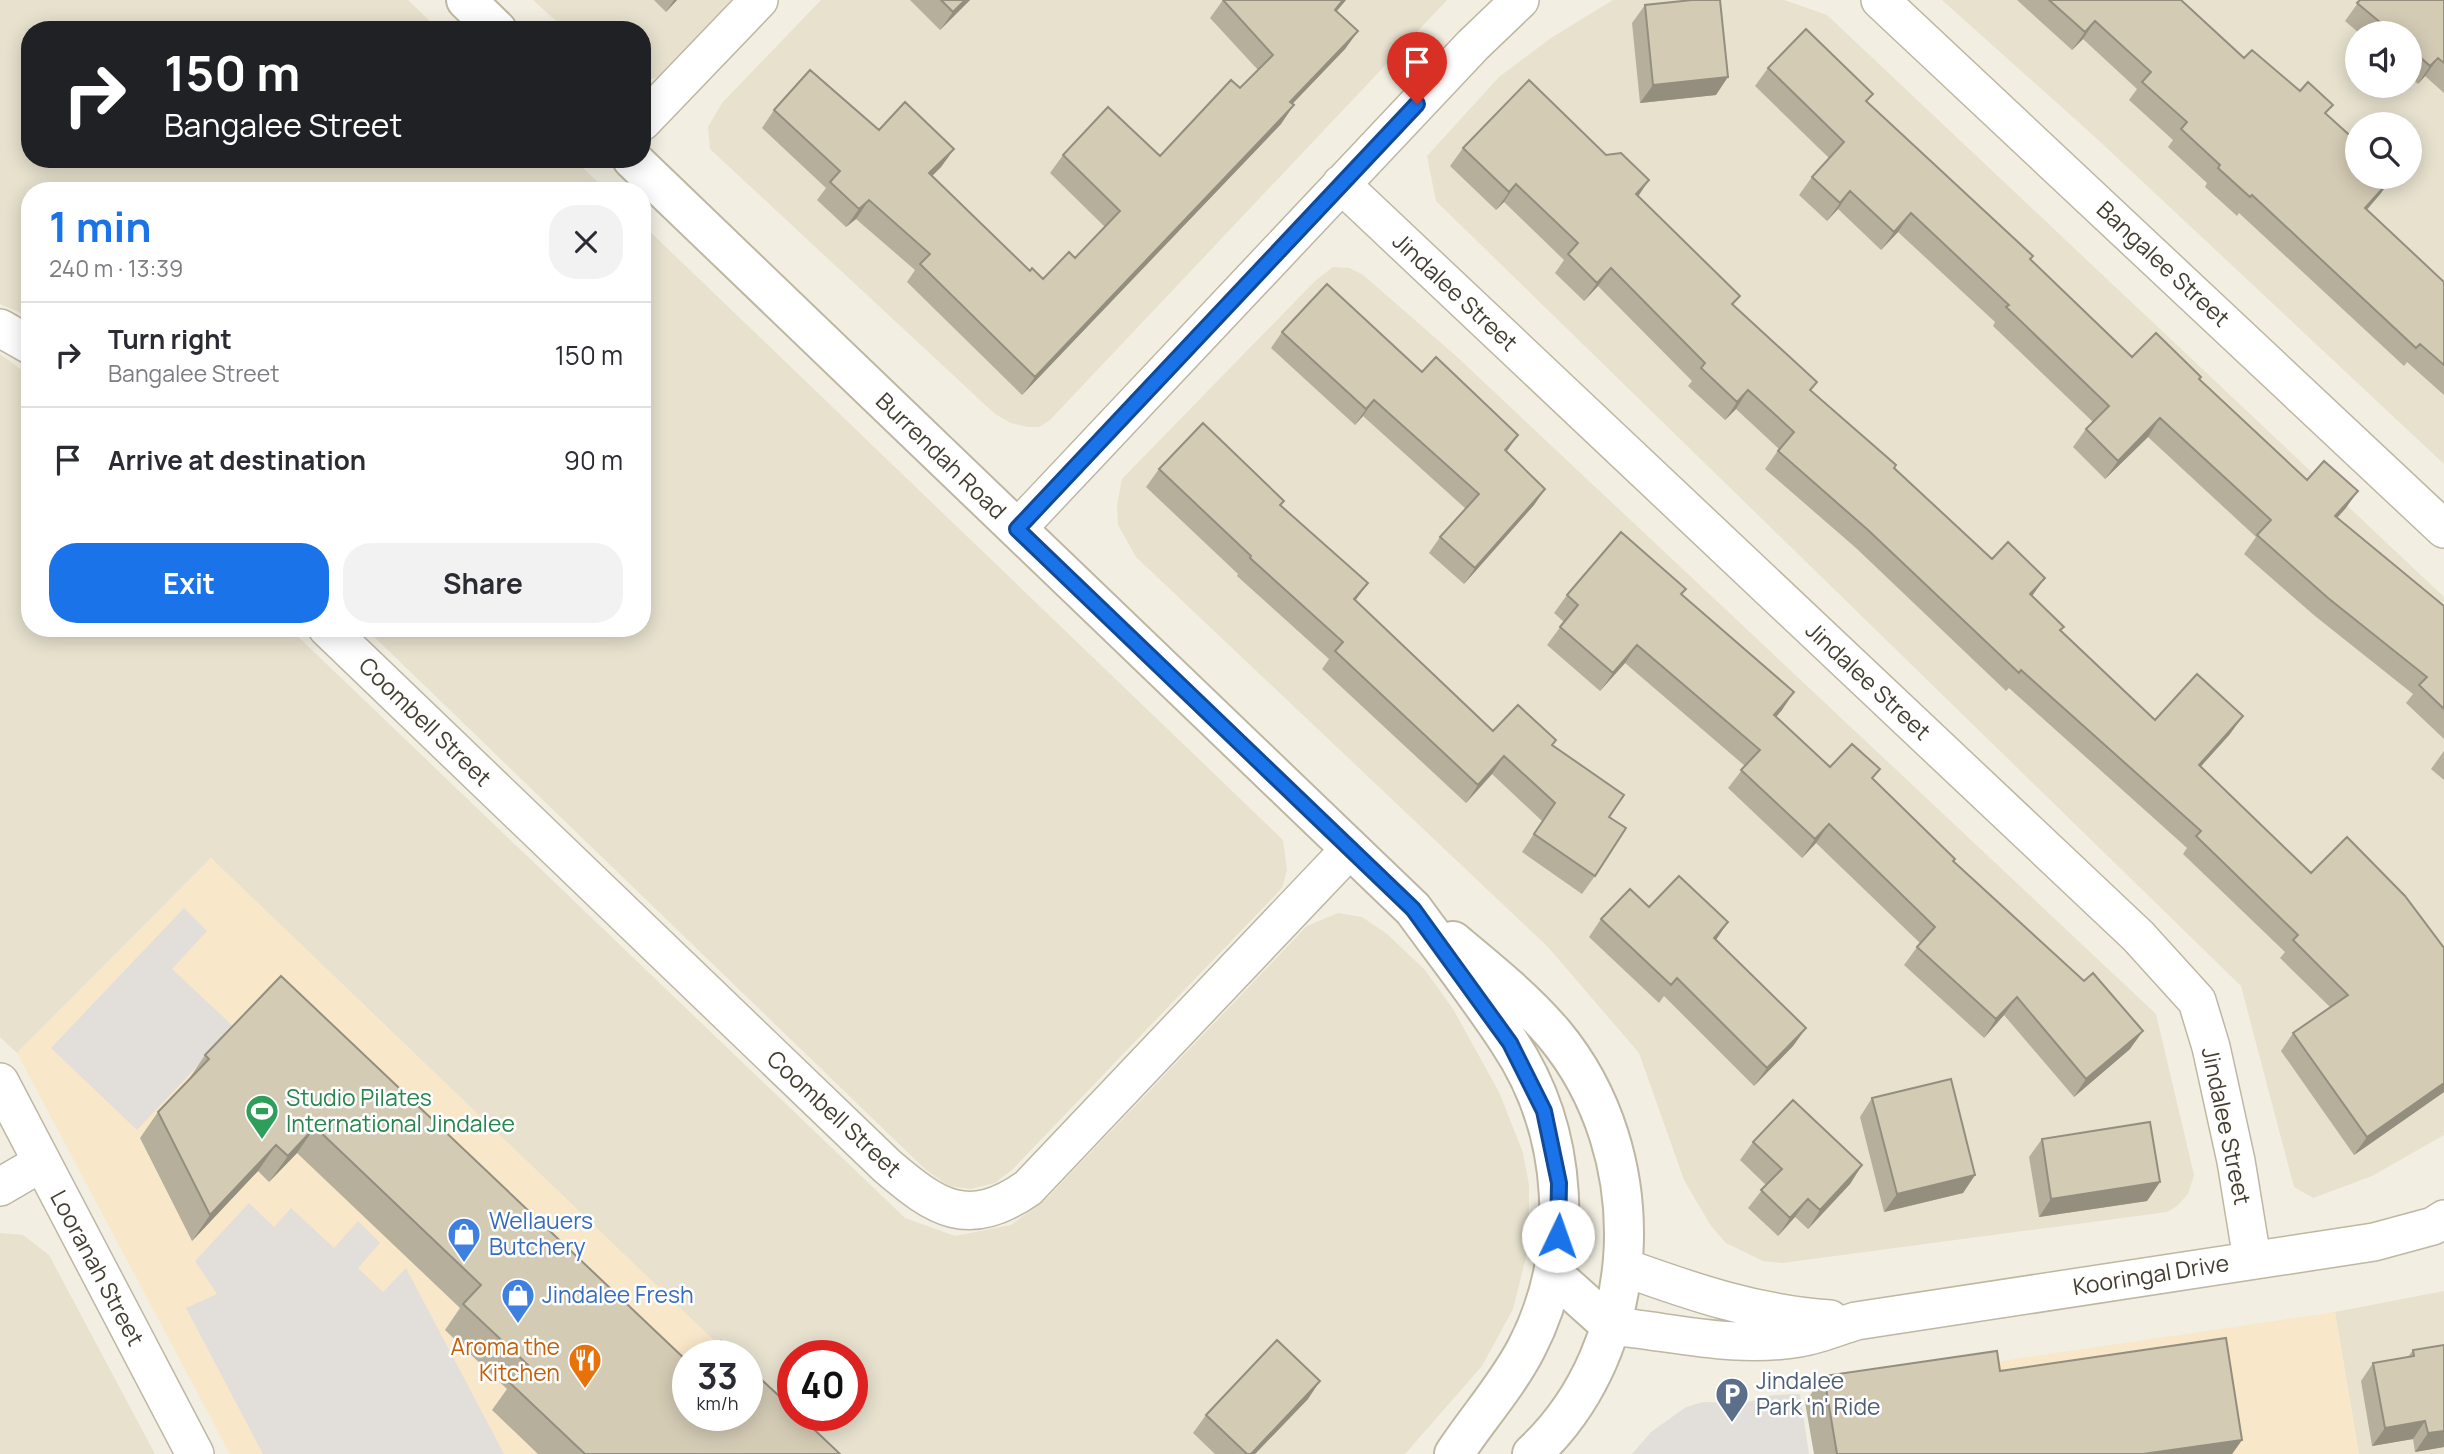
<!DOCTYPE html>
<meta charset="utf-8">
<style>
:root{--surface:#fff;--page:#f2f2f3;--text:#2b2b33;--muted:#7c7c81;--line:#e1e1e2;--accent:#1a73e8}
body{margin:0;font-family:Manrope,sans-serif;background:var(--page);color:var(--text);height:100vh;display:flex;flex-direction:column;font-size:26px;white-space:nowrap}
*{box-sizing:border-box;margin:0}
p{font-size:23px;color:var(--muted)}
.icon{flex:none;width:38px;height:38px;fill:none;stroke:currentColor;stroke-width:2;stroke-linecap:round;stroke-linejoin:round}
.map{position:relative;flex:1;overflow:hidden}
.drawer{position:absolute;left:21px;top:182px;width:630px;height:455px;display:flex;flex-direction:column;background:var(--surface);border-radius:28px;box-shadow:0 4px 18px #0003}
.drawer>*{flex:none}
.top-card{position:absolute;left:21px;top:21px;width:630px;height:147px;border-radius:28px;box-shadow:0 4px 18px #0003;background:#202124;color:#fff;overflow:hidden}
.tools{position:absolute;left:2345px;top:21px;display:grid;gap:14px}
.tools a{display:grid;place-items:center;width:77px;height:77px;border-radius:50%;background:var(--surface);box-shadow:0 4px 18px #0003;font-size:35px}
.speed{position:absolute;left:672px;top:1340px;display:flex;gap:14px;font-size:35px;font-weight:700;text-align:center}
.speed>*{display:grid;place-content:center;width:91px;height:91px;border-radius:50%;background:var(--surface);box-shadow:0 4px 18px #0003;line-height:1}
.speed small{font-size:18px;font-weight:400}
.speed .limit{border:10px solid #d22;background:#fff;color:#111}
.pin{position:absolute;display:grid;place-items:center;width:60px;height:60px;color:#fff;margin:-72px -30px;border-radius:50% 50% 50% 0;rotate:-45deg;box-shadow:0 0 7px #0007}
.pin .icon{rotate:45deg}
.me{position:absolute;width:77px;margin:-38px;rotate:3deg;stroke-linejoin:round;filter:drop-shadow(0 0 5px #0008)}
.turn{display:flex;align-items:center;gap:24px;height:147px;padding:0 28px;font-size:32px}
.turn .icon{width:91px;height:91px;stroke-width:2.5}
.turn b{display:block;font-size:49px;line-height:60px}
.round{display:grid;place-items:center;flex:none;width:74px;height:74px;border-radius:28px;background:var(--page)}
.headline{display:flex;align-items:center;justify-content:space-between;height:119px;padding:0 28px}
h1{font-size:42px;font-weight:700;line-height:52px;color:var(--accent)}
.action{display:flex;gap:14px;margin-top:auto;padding:14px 28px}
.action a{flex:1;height:80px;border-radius:28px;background:var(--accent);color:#fff;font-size:28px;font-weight:700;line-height:80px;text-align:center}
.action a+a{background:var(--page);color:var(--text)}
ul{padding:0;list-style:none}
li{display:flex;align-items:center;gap:21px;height:105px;padding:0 28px;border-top:2px solid var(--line)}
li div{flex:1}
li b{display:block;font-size:26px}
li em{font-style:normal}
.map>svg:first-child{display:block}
</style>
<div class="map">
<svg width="2444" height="1454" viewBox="0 0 2444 1454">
<rect width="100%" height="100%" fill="#f2eee1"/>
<!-- residential -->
<path fill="#e7e1ce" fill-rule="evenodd" d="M0,0H408L439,30H30V159H574L607,191H30V317L0,304Z
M533,0H736L665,74L642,83V30H566Z
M821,0H1447L1049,421L1039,427H1028L1011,423L995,414L710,149L708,127L722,103Z
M1613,0H1784L1827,15L2444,597V1135L2372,1176L2313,1198L2294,1187L2241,986L1436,201L1427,156L1499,77L1551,38Z
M1942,0H2444V464L2095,137ZM2357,33H2410V86H2357ZM2357,124H2410V177H2357Z
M642,224L1283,840L1287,870L1282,888L1013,1169L995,1183L971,1189L949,1186L926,1170L365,628H642Z
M1333,267L1349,268L1362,274L1456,356L2156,1014L2194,1175L2188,1194L2177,1206L2167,1212L1782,1263L1763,1261L1726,1243L1711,1226L1684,1180L1639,1053L1548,947L1136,557L1118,525L1117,505L1122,479L1315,281Z
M0,354L30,376V628H289L905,1218L955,1236L1011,1225L1049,1196L1307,926L1338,913L1362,917L1387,934L1425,970L1453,1009L1499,1092L1523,1153L1529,1185V1245L1513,1309L1482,1366L1405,1454H831L747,1373V1356H730L211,858L17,1053L0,1037ZM793,1356H852V1416H793Z
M0,1233L23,1235L49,1255L155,1454H0Z
M2444,1291V1454H2359L2335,1312Z"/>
<!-- commercial -->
<path fill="#f8e7c9" d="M211,858L730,1356H688V1416H747L831,1454H230L17,1053Z
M2335,1312L2359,1454H1818L1810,1389Z"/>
<!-- parking -->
<path fill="#e2dfda" d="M184,908L207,931L172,969L234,1027L137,1130L51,1048Z
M249,1203L274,1227L291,1208L334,1248L358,1221L380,1243L358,1268L383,1292L406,1268L504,1454H263L186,1308L217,1294L195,1261Z
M1800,1394L1809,1454H1632L1651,1432L1686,1407L1703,1402L1744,1403L1774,1395Z"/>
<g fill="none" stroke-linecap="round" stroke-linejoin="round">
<defs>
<path id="minor" d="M1880,0L2444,529
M642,122L759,0
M1341,184L2138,936L2197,1001L2211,1047L2236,1161L2252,1259
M0,328L30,345
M1017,529L1473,45L1520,0
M327,628L887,1166C936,1208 968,1230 1028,1188L1350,849
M0,1082L195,1454
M0,1187L41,1163
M1623,1267C1692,1292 1757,1314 1830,1319
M1611,1326C1673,1332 1737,1349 1799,1338C1818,1335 1837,1327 1856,1321L2374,1242L2433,1226L2444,1219"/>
<path id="tertiary" d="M466,0L497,30
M632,159L1413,909C1445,953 1479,996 1509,1042C1569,1132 1576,1253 1526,1349C1506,1387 1477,1419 1454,1454
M1453,941C1488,970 1524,999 1554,1034C1654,1154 1647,1347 1532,1454
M1553,1274L1611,1326"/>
</defs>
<!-- minor casing -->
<use href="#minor" stroke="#beb7a3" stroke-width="40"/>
<!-- tertiary casing -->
<use href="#tertiary" stroke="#beb7a3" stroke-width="42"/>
<!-- minor -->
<use href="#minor" stroke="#fff" stroke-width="37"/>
<!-- tertiary -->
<use href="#tertiary" stroke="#fff" stroke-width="38"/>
</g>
<!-- wall -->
<path fill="#b6af9c" d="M654,0H677L666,12Z
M910,0H970L940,30Z
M1223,0H1346L1336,12L1358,31L1345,49L1292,104L1281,124L1022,395L907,282L915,270L856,219L846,227L817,200L826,188L762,128L774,110L879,130L954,149L941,167L932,176L1030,271L1043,279L1075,258L1105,227L1050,173L1063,155L1160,156L1240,88L1258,70L1210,18Z
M2017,0H2181L2244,58L2326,114L2381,193L2367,210L2444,282V395L2407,362L2404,366L2239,213L2237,216L2205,187L2207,183L2168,147L2173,140L2129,100L2137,89L2083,39L2072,50Z
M2360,0H2444V93L2425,76L2418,84L2410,77V33H2359L2345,21Z
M1645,5L1716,95L1640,103L1632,23Z
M1768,68L1873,94L1867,102L2033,256L2030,259L2132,357L2200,380L2307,480L2358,491L2345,509L2337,518L2444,606V739L2406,703L2413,694L2315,616L2244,554L2256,537L2148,437L2105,479L2073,447L2086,429L2093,422L1993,326L1995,322L1898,232L1881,250L1838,209L1827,221L1799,195L1812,177L1829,158L1755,86Z
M1463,148L1638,196L1740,296L1733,305L1810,391L2032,597L2061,631L2155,720L2230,734L2201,766L2444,1092L2354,1155L2281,1051L2293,1033L2330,1007L2280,958L2285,952L2183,854L2187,848L2009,688L2006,691L1856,548L1765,469L1779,449L1736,409L1725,420L1688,386L1692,381L1598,286L1584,301L1555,273L1564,260L1504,202L1496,210L1450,166Z
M1282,332L1507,452L1545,489L1534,505L1464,584L1429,553L1440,537L1466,509L1363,416L1355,425L1271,348Z
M1159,469L1281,506L1356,601L1493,731L1552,745L1609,817L1595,876L1582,894L1522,852L1542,821L1492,774L1466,803L1322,669L1329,659L1237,576L1238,574L1146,487Z
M1682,594L1782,710L1776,717L1830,767L1873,779L1953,862L2130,1049L2074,1097L2004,1015L1984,1038L1904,965L1920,943L1816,843L1802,858L1728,788L1745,766L1625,663L1600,691L1547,645L1564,622L1554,613L1567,595Z
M2444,751V780L2431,769Z
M1649,907L1716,940L1806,1028L1793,1046L1754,1086L1664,996L1659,1003L1589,937L1601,919Z
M281,976L688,1416L840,1454H538L492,1410L507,1389L445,1330L460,1308L297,1153L269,1182L258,1171L192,1241L140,1138L158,1112L187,1082L205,1055Z
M1872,1098L1975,1175L1963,1193L1884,1212L1860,1117Z
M2042,1139L2160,1182L2147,1201L2039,1217L2029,1157Z
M1753,1142L1862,1165L1850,1184L1808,1229L1795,1217L1778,1236L1748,1208L1766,1185L1740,1160Z
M2444,1345V1447L2415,1452L2413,1439L2372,1446L2361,1381L2373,1363L2408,1357L2413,1350Z
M2000,1371L2242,1440L2232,1454H1814L1805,1402L1824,1376Z
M1308,1399L1255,1454H1215L1193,1433L1206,1415Z"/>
<!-- shaded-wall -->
<path fill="#948e7f" d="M674,0H677L666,12Z
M965,0H970L940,30L953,12Z
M1343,0H1346L1322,28L1335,10Z
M2095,21L2083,39L2072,50L2085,32Z
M1358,31L1345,49L1277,120L1290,102Z
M2438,58L2425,76L2418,84L2430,66Z
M1728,77L1716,95L1640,103L1653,85Z
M1294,105L1281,124L1022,395L1035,377Z
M954,149L941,167L917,191L929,173Z
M2393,177L2381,193L2352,226L2365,208Z
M1649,180L1637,198L1636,194Z
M1516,184L1504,202L1496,210L1509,192Z
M1850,191L1838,209L1827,221L1840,203Z
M869,200L856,219L846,227L859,209Z
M1911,213L1898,232L1881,250L1894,232Z
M1611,268L1598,286L1584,301L1597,283Z
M1748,390L1736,409L1725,420L1737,402Z
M1374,400L1363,416L1355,425L1366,409Z
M2160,418L2148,437L2105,479L2118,461Z
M1518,435L1507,451L1494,466L1505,450Z
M1545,489L1534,505L1464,584L1475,568Z
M2358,491L2345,509L2322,534L2335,516Z
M2045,578L2032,596L2030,594Z
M1368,583L1355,601L1354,599Z
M1637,645L1625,663L1600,691L1613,673Z
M1794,692L1782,710L1762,733L1774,715Z
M2243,716L2230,734L2186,783L2199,765Z
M1504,756L1492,774L1466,803L1478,785Z
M1829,824L1816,843L1802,858L1815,839Z
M1728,922L1716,940L1714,938Z
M2017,997L2004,1015L1984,1038L1996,1019Z
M1806,1028L1793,1046L1754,1086L1767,1068Z
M2143,1031L2130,1049L2074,1097L2086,1079Z
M2444,1083V1092L2354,1155L2367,1137Z
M315,1127L297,1153L269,1182L288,1156Z
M276,1145L258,1171L192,1241L210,1215Z
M1862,1165L1850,1184L1808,1229L1820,1210Z
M1975,1175L1963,1193L1884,1212L1897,1194Z
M2160,1182L2147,1201L2039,1217L2051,1199Z
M1808,1199L1795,1217L1778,1236L1790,1218Z
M1320,1381L1308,1399L1255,1454H1251Z
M2425,1421L2413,1439L2372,1446L2385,1428Z
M2444,1431V1447L2415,1452L2428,1433Z
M2242,1440L2232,1454H2143Z"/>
<!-- building -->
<path fill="#d4cbb5" stroke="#948e7f" stroke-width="2" d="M941,0H965L953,12Z
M1223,0H1343L1335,10L1358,31L1290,102L1294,105L1035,377L920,264L930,254L869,200L859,209L830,182L840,171L774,110L810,70L879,130L905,102L954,149L929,173L1030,271L1032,268L1043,279L1069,252L1075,258L1120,211L1063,155L1108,107L1160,156L1231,80L1240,88L1273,55Z
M1692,0H1720L1728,77L1653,85L1645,5Z
M2049,0H2181L2244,58L2252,50L2300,91L2308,82L2333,105L2325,113L2357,142V177H2393L2365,208L2444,282V365L2420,344L2416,348L2252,195L2250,197L2218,168L2220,165L2181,129L2187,122L2142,82L2151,72L2095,21L2085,32Z
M2360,0H2444V63L2438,58L2430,66L2410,48V33H2393L2357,3Z
M1806,29L1873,94L1866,101L2033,256L2030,259L2132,357L2156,333L2201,377L2199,379L2307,480L2324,461L2358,491L2335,516L2444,606V709L2419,685L2427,677L2328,598L2257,535L2271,520L2160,418L2118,461L2086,429L2109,406L2006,307L2009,305L1911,213L1894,232L1850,191L1840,203L1812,177L1844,142L1768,68Z
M1529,80L1606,155L1621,153L1649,180L1636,194L1740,296L1732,304L1817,382L1810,390L1896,465L1894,468L1992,559L2008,542L2045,578L2030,594L2064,627L2060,630L2155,720L2197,674L2243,716L2199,765L2311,873L2347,837L2405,896L2444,948V1083L2367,1137L2293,1033L2348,995L2293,940L2298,935L2196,836L2201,831L2021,670L2019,673L1868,530L1778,451L1794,432L1748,390L1737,402L1701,368L1705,363L1611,268L1597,283L1568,254L1578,243L1516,184L1509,192L1463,148Z
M1327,284L1422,372L1436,357L1518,435L1505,450L1545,489L1475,568L1440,537L1479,494L1374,400L1366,409L1282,332Z
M1203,423L1284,501L1280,505L1368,583L1354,599L1493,731L1518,705L1556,740L1552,745L1624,795L1609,817L1626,828L1595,876L1534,834L1555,803L1504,756L1478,785L1335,651L1343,642L1250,558L1251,556L1159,469Z
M1621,532L1686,589L1681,594L1794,692L1774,715L1830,767L1852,744L1880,769L1872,778L1955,859L1953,861L2084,981L2093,973L2143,1031L2086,1079L2017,997L1996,1019L1917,947L1935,927L1829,824L1815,839L1741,770L1760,750L1637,645L1613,673L1560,627L1578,605L1567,595Z
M1679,876L1728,922L1714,938L1806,1028L1767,1068L1677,978L1671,985L1601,919L1630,889L1649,907Z
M281,976L688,1362V1416H747V1366L793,1409V1416H800L840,1454H585L510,1383L528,1365L463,1304L481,1285L315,1127L288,1156L276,1145L210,1215L158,1112L209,1059L205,1055Z
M1951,1079L1975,1175L1897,1194L1872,1098Z
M1793,1100L1862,1165L1820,1210L1808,1199L1790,1218L1761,1190L1782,1169L1753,1142Z
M2150,1122L2160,1182L2051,1199L2042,1139Z
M2226,1338L2242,1440L2143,1454H1837L1824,1376L1997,1351L2000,1371Z
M1277,1340L1320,1381L1251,1454H1247L1206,1415Z
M721,1341L737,1356H706Z
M2444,1345V1431L2428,1433L2425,1421L2385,1428L2373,1363L2414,1356L2413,1350Z"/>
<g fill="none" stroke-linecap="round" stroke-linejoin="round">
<defs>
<path id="route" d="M1417,104L1017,529L1413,909L1510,1043L1544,1111L1559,1183L1558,1236"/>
</defs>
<!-- route casing -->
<use href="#route" stroke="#114b97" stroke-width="18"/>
<!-- route -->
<use href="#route" stroke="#1a73e8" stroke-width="12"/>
</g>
<!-- icons -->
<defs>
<symbol id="stadium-pin" viewBox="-11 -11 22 30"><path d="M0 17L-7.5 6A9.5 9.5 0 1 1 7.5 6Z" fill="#2e9e5b" stroke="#fff"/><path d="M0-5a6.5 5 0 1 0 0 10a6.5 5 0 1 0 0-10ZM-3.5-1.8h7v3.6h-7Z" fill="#fff"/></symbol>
<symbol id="shop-pin" viewBox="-11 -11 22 30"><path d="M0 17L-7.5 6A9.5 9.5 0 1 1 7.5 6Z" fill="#3f7fe0" stroke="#fff"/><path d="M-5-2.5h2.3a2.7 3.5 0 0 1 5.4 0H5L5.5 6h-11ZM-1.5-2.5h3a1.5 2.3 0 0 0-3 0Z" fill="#fff"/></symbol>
<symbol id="restaurant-pin" viewBox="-11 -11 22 30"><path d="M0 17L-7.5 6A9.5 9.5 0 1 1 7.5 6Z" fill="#e8710a" stroke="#fff"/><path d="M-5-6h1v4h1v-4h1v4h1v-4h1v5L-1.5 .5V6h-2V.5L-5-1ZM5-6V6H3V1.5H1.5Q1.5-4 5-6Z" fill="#fff"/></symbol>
<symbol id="parking-pin" viewBox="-11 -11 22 30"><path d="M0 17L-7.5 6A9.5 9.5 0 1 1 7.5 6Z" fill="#5c6f8a" stroke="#fff"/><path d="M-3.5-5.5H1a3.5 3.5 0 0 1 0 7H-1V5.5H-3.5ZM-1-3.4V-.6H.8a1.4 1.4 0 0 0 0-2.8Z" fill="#fff"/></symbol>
</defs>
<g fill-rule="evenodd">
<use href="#stadium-pin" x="243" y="1092" width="38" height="52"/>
<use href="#shop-pin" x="445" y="1215" width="38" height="52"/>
<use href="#shop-pin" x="499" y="1276" width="38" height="52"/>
<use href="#restaurant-pin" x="566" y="1341" width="38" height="52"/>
<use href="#parking-pin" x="1713" y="1375" width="38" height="52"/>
</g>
<g text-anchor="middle" stroke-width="5" stroke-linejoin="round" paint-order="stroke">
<!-- street labels -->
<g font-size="23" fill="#443e31" stroke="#fff">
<text transform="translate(2163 264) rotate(43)" y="8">Bangalee Street</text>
<text transform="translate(1455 292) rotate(43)" y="8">Jindalee Street</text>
<text transform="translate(941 456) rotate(44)" y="8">Burrendah Road</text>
<text transform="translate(1868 681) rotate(43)" y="8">Jindalee Street</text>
<text transform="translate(425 722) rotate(44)" y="8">Coombell Street</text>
<text transform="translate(834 1114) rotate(43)" y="8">Coombell Street</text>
<text transform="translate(2226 1126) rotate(78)" y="8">Jindalee Street</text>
<text transform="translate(97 1268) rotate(62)" y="8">Looranah Street</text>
<text transform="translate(2151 1275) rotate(-9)" y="8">Kooringal Drive</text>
</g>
<!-- leisure labels -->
<g font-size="23" fill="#27864d" stroke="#fff" text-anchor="start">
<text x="286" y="1106">Studio Pilates<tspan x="286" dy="26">International Jindalee</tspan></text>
</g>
<!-- shop labels -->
<g font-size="23" fill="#366cbe" stroke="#fff" text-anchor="start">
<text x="489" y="1229">Wellauers<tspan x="489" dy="26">Butchery</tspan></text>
<text x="542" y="1303">Jindalee Fresh</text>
</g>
<!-- food labels -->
<g font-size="23" fill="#c56008" stroke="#fff" text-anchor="end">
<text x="560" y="1355">Aroma the<tspan x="560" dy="26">Kitchen</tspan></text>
</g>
<!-- service labels -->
<g font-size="23" fill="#4e5e75" stroke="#fff" text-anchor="start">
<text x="1756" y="1389">Jindalee<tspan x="1756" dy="26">Park 'n' Ride</tspan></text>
</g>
</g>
</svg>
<div class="tools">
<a><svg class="icon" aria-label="sound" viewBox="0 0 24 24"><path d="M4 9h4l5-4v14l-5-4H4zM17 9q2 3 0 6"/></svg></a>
<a><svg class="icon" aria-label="search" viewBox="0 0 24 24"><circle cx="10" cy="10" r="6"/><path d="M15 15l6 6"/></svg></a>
</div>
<div class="speed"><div>33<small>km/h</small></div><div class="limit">40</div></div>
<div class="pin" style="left:1417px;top:104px;background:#d93025"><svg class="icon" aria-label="arrive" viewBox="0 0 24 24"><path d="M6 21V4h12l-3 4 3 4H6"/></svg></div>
<svg class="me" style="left:1558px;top:1236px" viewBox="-20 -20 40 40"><circle r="19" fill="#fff"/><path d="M0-13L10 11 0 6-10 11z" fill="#1a73e8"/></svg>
<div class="top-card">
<div class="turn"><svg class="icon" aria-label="right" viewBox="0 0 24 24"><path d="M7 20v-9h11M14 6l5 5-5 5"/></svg><div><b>150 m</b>Bangalee Street</div></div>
</div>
<section class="drawer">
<div class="headline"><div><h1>1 min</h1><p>240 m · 13:39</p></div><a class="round"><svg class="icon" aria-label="close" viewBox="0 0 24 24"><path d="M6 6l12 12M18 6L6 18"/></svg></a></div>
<ul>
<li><svg class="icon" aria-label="right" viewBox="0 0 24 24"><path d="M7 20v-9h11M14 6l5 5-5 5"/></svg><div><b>Turn right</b><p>Bangalee Street</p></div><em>150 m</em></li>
<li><svg class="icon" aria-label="arrive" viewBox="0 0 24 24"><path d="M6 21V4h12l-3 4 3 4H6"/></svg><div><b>Arrive at destination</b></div><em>90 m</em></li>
</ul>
<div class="action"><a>Exit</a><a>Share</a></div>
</section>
</div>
